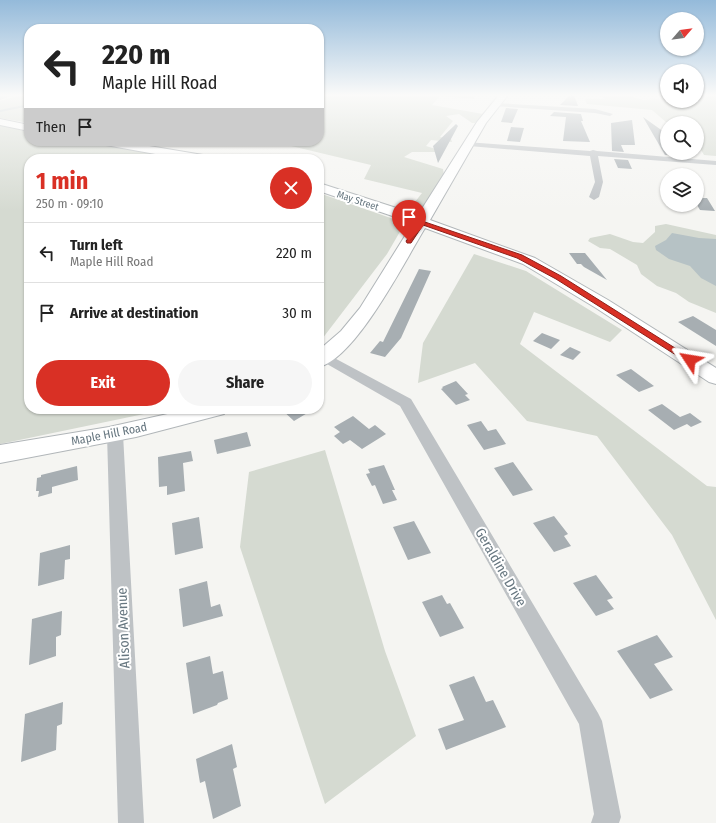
<!DOCTYPE html>
<meta charset="utf-8">
<style>
:root{--surface:#fff;--page:#f6f6f6;--text:#222;--muted:#767676;--line:#e0e0e0;--accent:#d93025}
body{margin:0;font-family:"Fira Sans Condensed",sans-serif;background:var(--page);color:var(--text);height:100vh;display:flex;flex-direction:column;font-size:15px;white-space:nowrap}
*{box-sizing:border-box;margin:0}
p{font-size:13px;color:var(--muted)}
.icon{flex:none;width:22px;height:22px;fill:none;stroke:currentColor;stroke-width:2;stroke-linecap:round;stroke-linejoin:round}
.map{position:relative;flex:1;overflow:hidden}
.details{position:absolute;left:24px;top:154px;width:300px;height:260px;display:flex;flex-direction:column;background:var(--surface);border-radius:16px;box-shadow:0 1px 3px #0004}
.details>*{flex:none}
.banner{position:absolute;left:24px;top:24px;width:300px;height:122px;border-radius:16px;box-shadow:0 1px 3px #0004;background:#fff;color:var(--text);overflow:hidden}
.needle{width:26px;rotate:62deg}
.buttons{position:absolute;left:660px;top:12px;display:grid;gap:8px}
.buttons a{display:grid;place-items:center;width:44px;height:44px;border-radius:50%;background:var(--surface);box-shadow:0 1px 3px #0004;font-size:20px}
.pin{position:absolute;display:grid;place-items:center;width:34px;height:34px;color:#fff;margin:-41px -17px;border-radius:50% 50% 50% 0;rotate:-45deg;box-shadow:0 0 4px #0007}
.pin .icon{rotate:45deg}
.me{position:absolute;width:44px;margin:-22px;rotate:303deg;stroke-linejoin:round;filter:drop-shadow(0 0 3px #0008)}
.turn{display:flex;align-items:center;gap:14px;height:84px;padding:0 12px;font-size:18px}
.turn .icon{width:52px;height:52px;stroke-width:2.5}
.turn b{display:block;font-size:28px;line-height:34px}
.then{display:flex;align-items:center;height:38px;padding:0 12px;background:#0003;gap:8px;font-size:15px}
.round{display:grid;place-items:center;flex:none;width:42px;height:42px;border-radius:21px;background:var(--page)}
.overview{display:flex;align-items:center;justify-content:space-between;height:68px;padding:0 12px}
h1{font-size:24px;font-weight:700;line-height:30px;color:var(--accent)}
.action{display:flex;gap:8px;margin-top:auto;padding:8px 12px}
.action a{flex:1;height:46px;border-radius:24px;background:var(--accent);color:#fff;font-size:16px;font-weight:700;line-height:46px;text-align:center}
.action a+a{background:var(--page);color:var(--text)}
ul{padding:0;list-style:none}
li{display:flex;align-items:center;gap:12px;height:60px;padding:0 12px;border-top:1px solid var(--line)}
li div{flex:1}
li b{display:block;font-size:15px}
li em{font-style:normal}
.map>svg:first-child{display:block}
</style>
<div class="map">
<svg width="716" height="823" viewBox="0 0 716 823">
<rect width="100%" height="100%" fill="#f5f5f2"/>
<!-- green -->
<path fill="#d5dad1" d="M20,95H29V123L0,118V101Z
M319,95H475L474,99L440,96L432,105L483,114L475,123H472L459,114L446,116L453,121L440,137L451,139L452,142L431,140L426,146L439,150L438,152H412L404,157L443,169L444,175L424,207H411L422,193L364,179L371,165L270,141H319Z
M600,95H628L643,100L667,99V101H697V95H716V156L704,155L697,143V123H667L652,110L587,104L585,99H605Z
M0,125L29,131V141H83L180,159H29V409H168L0,444Z
M319,193L405,223L387,254L319,343Z
M666,224L716,235V313L689,302L676,293L657,286L641,274L637,265L610,249L600,248L588,241L590,238L610,234L633,242L643,243L655,232V226Z
M474,254L526,271L622,330L610,342L534,312L520,344L707,486L716,487V620L672,535L597,436L527,421L475,363L418,383L423,343Z
M325,450L385,651L416,736L325,804L240,547L249,472Z"/>
<!-- water -->
<path fill="#b6c2c5" d="M672,233L699,238L716,239V286L701,278L690,266L669,259L656,250L655,246L666,240Z"/>
<g fill="none" stroke-linecap="round" stroke-linejoin="round">
<!-- stream -->
<path stroke="#b6c2c5" stroke-width="2" d="M0,111L29,105"/>
</g>
<!-- building -->
<path fill="#a7aeb2" d="M570,95H574L578,106L560,105Z
M506,108L518,109L512,123L501,122Z
M554,112L581,114L583,121H581L590,142L563,141L566,117L550,116Z
M643,117L667,134V155H665Z
M632,120L635,145H621L624,152L612,151L611,123Z
M456,124L458,126L438,163L433,146Z
M511,127L524,128L520,142L507,141Z
M614,159L628,160L632,169L618,168Z
M697,198H707L715,211L700,210L697,205Z
M569,253H585L607,280L584,267L581,264H577Z
M419,269L431,271L401,338L385,357L370,353L380,341L383,342Z
M693,316L716,330V346L678,322Z
M542,333L560,340L551,349L533,341Z
M570,347L581,352L573,360L560,355Z
M631,369L654,386L639,392L616,375Z
M456,381L468,394L465,395L470,400L456,405L441,389L443,388L442,387Z
M662,404L680,417L690,413L702,422L691,427L687,424L674,430L648,410Z
M281,409H314L294,421Z
M353,416L369,429L375,425L386,434L362,449L350,440L343,444L334,436L340,432L334,427Z
M481,421L488,431L496,429L506,444L484,450L467,425Z
M247,432L251,446L217,454L214,440Z
M191,451L193,461L183,463L185,491L167,495V486L159,487L158,457Z
M513,462L533,490L513,496L494,468Z
M384,465L395,490H392L397,500L383,504L375,485L372,486L366,474L370,473L368,469Z
M77,466L78,480L52,487V493L38,497L39,491H36L37,478L41,477V475Z
M554,516L568,534L564,536L571,546L554,552L533,523Z
M199,517L203,548L175,555L172,523Z
M414,521L431,553L408,560L393,527Z
M70,545V559L65,560L64,579L38,586L40,553Z
M596,575L613,598L607,600L614,609L596,616L573,583Z
M207,581L211,607L220,604L223,616L183,627L179,589Z
M442,595L447,604L450,603L464,628L440,637L422,602Z
M62,611L61,635L56,637V656L29,665L32,619Z
M657,635L673,657L654,664L673,690L650,699L617,651Z
M210,656L213,674L223,671L228,699L218,703L217,705L193,714L186,663Z
M474,676L486,702L493,700L506,727L446,750L438,729L464,720L449,685Z
M63,702L62,724L57,726L56,750L21,762L25,714Z
M232,744L237,767L233,769L241,806L213,819L205,781L200,783L196,759Z"/>
<g fill="none" stroke-linecap="round" stroke-linejoin="round">
<defs>
<path id="secondary" d="M499,95H508L486,123L430,220L535,258L608,300L716,368V384L709,382L596,308L523,264L425,228C405,261 356,358 319,367V350L341,331L360,308L413,223L319,191V183L418,215L477,122Z
M0,119L29,125V131L0,125Z
M95,141H119L203,155L209,159H183L100,144Z
M190,409H227L224,414L136,437L0,463V445L109,427Z"/>
</defs>
<!-- secondary casing -->
<use href="#secondary" stroke="#b1b6b9" stroke-width="2"/>
<!-- street -->
<path fill="#bec2c5" fill-rule="evenodd" d="M12,95L11,96L0,100V96Z
M496,103L595,109L613,114L610,116L595,113L494,106V104Z
M466,142L590,151L593,150L597,151L716,161V165L598,156L603,182L599,197L594,200L589,197L595,182L590,156L469,146H466Z
M325,353L411,399L598,713L602,721L621,817L619,823H591L594,814L579,724L400,406L320,360L319,356Z
M115,428L121,430L123,434L144,823H118L107,434L109,430Z"/>
<!-- secondary -->
<use href="#secondary" fill="#fff" fill-rule="evenodd"/>
</g>
<!-- sky -->
<linearGradient id="sky" x2="0" y2="1"><stop stop-color="#94bada"/><stop offset="0.45" stop-color="#fafaf9"/><stop offset="1" stop-color="#fafaf9" stop-opacity="0"/></linearGradient>
<rect width="716" height="211" fill="url(#sky)"/>
<!-- route -->
<path fill="#d93025" stroke="#8d1f18" d="M422,221L522,255L561,276L694,360L693,362H687L556,279L517,258L423,225L411,243H407L406,241Z"/>
<g text-anchor="middle" stroke-width="4" stroke-linejoin="round" paint-order="stroke">
<!-- far-street labels -->
<g font-size="10" fill="#677780" stroke="#fff">
<text transform="translate(358 200) rotate(18)" y="4">May Street</text>
</g>
<!-- street labels -->
<g font-size="12" fill="#677780" stroke="#fff">
<text transform="translate(109 434) rotate(-11)" y="4">Maple Hill Road</text>
</g>
<!-- near-street labels -->
<g font-size="14" fill="#677780" stroke="#fff">
<text transform="translate(501 567) rotate(60)" y="5">Geraldine Drive</text>
<text transform="translate(123 628) rotate(-92)" y="5">Alison Avenue</text>
</g>
</g>
</svg>
<div class="buttons">
<a><svg class="needle" viewBox="-14 -14 28 28"><path d="M0-13l5 13h-10z" fill="#e53935"/><path d="M0 13l5-13h-10z" fill="#767676"/></svg></a>
<a><svg class="icon" aria-label="sound" viewBox="0 0 24 24"><path d="M4 9h4l5-4v14l-5-4H4zM17 9q2 3 0 6"/></svg></a>
<a><svg class="icon" aria-label="search" viewBox="0 0 24 24"><circle cx="10" cy="10" r="6"/><path d="M15 15l6 6"/></svg></a>
<a><svg class="icon" aria-label="layers" viewBox="0 0 24 24"><path d="M12 4l9 5-9 5-9-5zM3 14l9 5 9-5"/></svg></a>
</div>
<div class="pin" style="left:409px;top:241px;background:#d93025"><svg class="icon" aria-label="arrive" viewBox="0 0 24 24"><path d="M6 21V4h12l-3 4 3 4H6"/></svg></div>
<svg class="me" style="left:690px;top:360px" viewBox="-20 -20 40 40"><path d="M0-17L14 15 0 8-14 15z" fill="#d93025" stroke="#fff" stroke-width="4"/></svg>
<div class="banner">
<div class="turn"><svg class="icon" aria-label="left" viewBox="0 0 24 24"><path d="M17 20v-9H6M10 6l-5 5 5 5"/></svg><div><b>220 m</b>Maple Hill Road</div></div>
<div class="then">Then<svg class="icon" aria-label="arrive" viewBox="0 0 24 24"><path d="M6 21V4h12l-3 4 3 4H6"/></svg></div>
</div>
<section class="details">
<div class="overview"><div><h1>1 min</h1><p>250 m · 09:10</p></div><a class="round" style="background:#d93025;color:#fff"><svg class="icon" aria-label="close" viewBox="0 0 24 24"><path d="M6 6l12 12M18 6L6 18"/></svg></a></div>
<ul>
<li><svg class="icon" aria-label="left" viewBox="0 0 24 24"><path d="M17 20v-9H6M10 6l-5 5 5 5"/></svg><div><b>Turn left</b><p>Maple Hill Road</p></div><em>220 m</em></li>
<li><svg class="icon" aria-label="arrive" viewBox="0 0 24 24"><path d="M6 21V4h12l-3 4 3 4H6"/></svg><div><b>Arrive at destination</b></div><em>30 m</em></li>
</ul>
<div class="action"><a>Exit</a><a>Share</a></div>
</section>
</div>
